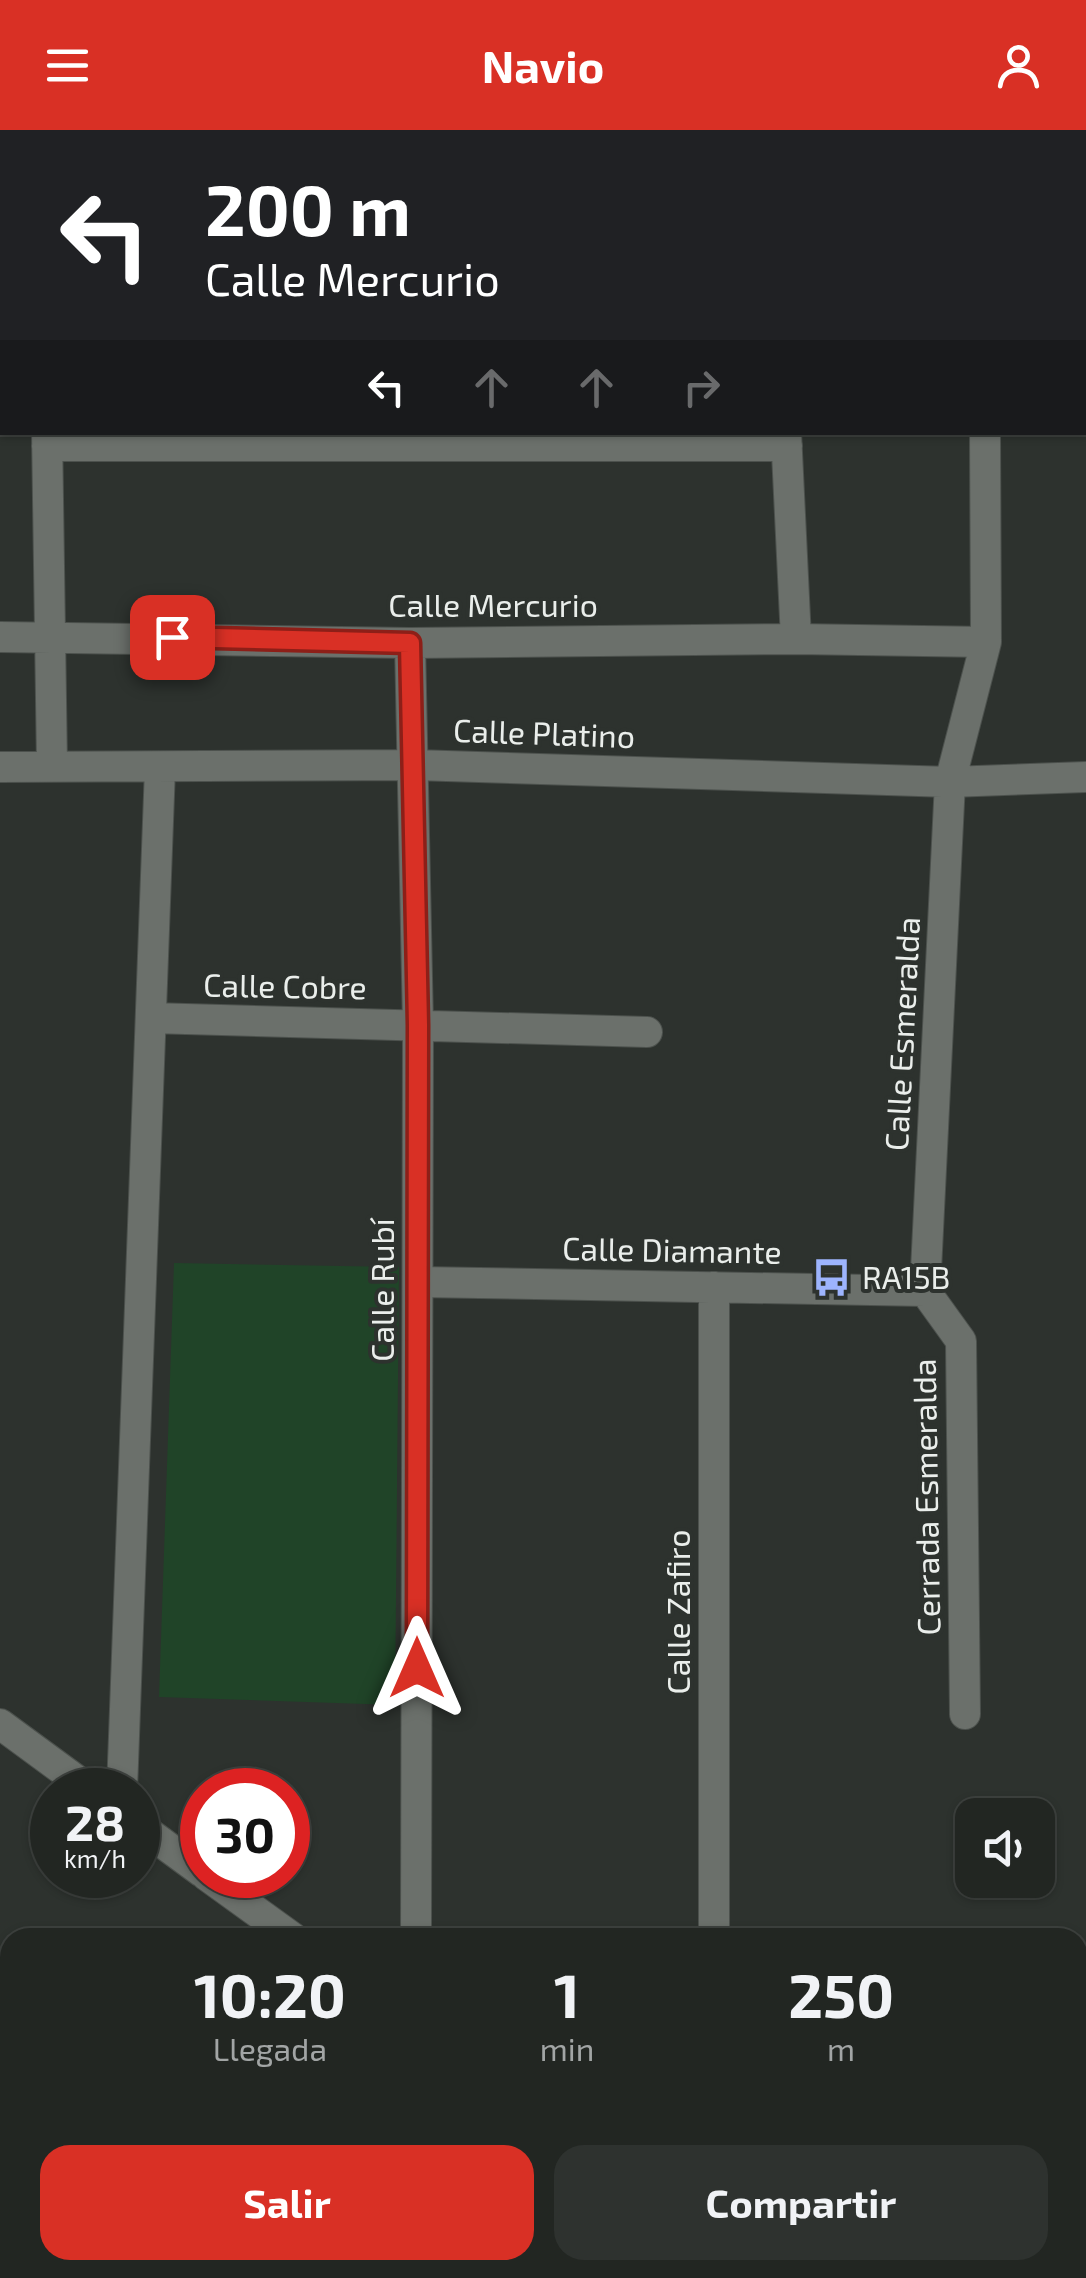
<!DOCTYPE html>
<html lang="es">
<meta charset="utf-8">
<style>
:root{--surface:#222622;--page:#2e322f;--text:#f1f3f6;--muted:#a2a5a5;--line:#3f4340;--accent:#d93025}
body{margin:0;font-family:"Exo 2",sans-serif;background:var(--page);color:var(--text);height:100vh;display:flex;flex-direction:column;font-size:38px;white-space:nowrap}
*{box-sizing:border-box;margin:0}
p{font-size:32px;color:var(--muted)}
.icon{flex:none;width:55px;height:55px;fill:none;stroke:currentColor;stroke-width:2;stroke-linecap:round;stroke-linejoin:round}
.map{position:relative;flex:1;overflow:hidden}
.details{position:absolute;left:0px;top:1798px;width:1088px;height:352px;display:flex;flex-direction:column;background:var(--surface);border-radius:30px 30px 0 0;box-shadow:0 2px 8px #0004,0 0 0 2px var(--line)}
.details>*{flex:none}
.banner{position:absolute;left:0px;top:0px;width:1088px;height:305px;box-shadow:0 2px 8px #0004,0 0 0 2px var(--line);background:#202124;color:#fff;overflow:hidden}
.fabs{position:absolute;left:955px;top:1668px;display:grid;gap:20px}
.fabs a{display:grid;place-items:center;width:100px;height:100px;border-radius:20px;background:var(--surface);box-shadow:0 2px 8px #0004,0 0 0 2px var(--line);font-size:50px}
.speed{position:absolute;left:30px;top:1638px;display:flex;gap:20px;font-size:50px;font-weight:700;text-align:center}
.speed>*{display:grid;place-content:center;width:130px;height:130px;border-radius:50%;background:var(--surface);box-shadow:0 2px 8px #0004,0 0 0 2px var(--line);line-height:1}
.speed small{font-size:25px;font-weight:400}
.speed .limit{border:15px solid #d22;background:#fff;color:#111}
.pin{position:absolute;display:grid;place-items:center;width:85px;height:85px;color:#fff;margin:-42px;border-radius:20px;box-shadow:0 5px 15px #0006}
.me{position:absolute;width:110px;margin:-55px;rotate:0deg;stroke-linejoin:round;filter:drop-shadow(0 0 8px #0008)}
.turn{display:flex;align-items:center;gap:35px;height:210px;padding:0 40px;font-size:45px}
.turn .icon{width:130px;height:130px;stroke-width:2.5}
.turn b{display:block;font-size:70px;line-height:85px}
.lanes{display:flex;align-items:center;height:95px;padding:0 40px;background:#0003;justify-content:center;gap:50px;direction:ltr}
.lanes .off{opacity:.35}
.eta{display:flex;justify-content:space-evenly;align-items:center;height:170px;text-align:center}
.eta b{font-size:60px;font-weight:700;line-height:70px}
.action{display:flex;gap:20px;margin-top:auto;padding:20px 40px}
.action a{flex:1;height:115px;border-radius:30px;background:var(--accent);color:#fff;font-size:40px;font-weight:700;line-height:115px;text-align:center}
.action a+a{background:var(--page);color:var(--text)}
header{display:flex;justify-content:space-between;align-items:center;height:130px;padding:0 40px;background:var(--accent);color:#fff;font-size:45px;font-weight:700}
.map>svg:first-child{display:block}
</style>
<header><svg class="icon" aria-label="menu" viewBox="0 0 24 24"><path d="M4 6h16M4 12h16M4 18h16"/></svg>Navio<svg class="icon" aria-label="person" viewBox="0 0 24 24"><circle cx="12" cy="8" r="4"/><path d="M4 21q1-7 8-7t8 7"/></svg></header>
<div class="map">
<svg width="1086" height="2148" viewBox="0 0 1086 2148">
<rect width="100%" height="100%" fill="#2d322e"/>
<!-- green -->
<path fill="#204428" d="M174,1133L399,1137L395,1575L159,1567Z"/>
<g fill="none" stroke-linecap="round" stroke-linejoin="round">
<defs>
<path id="minor" d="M776,0V2
M984,0V2
M44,2V0
M47,302L52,636
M786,302L796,509
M47,316H787
M0,507L410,513L796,509L986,512
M410,513L418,895L416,1808
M0,637L415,635L950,652L1086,647
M151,888L647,902
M419,1152L925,1161
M714,1157V1808
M925,1161L950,652L986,512L985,302
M925,1161L961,1211L965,1584
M0,1594L90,1660
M122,1660L160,638
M138,1695L202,1742
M206,1745L293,1808
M1078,1880L1086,1879
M0,1917H10
M1078,1930H1086
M0,1999H10
M612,2140L621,2148
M836,2140L846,2148"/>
</defs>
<!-- minor casing -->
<use href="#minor" stroke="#4c514d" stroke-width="32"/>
<!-- minor -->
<use href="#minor" stroke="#6b706b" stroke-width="30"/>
</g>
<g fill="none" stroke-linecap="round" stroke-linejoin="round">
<defs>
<path id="route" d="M172,507L410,513L418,895L417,1538"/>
</defs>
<!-- route casing -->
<use href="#route" stroke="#8d1f18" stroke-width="25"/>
<!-- route -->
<use href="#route" stroke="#d93025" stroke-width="18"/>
</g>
<!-- icons -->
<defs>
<symbol id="bus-bare" viewBox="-9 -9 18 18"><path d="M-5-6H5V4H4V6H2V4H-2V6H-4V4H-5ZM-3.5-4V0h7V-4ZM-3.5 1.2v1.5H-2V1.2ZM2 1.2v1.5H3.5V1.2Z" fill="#9db4fd" stroke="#2d322e" stroke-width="2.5" paint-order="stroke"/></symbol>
</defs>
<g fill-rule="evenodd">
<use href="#bus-bare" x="804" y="1120" width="55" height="55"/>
</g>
<g text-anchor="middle" stroke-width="8" stroke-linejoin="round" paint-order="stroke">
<!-- street labels -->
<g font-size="32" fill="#eaeeeb" stroke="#2d322e">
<text x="493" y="487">Calle Mercurio</text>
<text transform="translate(544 604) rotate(2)" y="11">Calle Platino</text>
<text transform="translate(285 857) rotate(1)" y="11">Calle Cobre</text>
<text transform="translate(903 904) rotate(-87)" y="11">Calle Esmeralda</text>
<text transform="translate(672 1121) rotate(1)" y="11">Calle Diamante</text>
<text transform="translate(383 1160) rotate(-90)" y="11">Calle Rubí</text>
<text transform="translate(927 1367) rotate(-91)" y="11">Cerrada Esmeralda</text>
<text transform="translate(679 1482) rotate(-90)" y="11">Calle Zafiro</text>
</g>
<!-- poi labels -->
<g font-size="32" fill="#eaeeeb" stroke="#2d322e" text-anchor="start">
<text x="862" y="1159">RA15B</text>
</g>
</g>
</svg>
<div class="fabs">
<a><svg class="icon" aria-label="sound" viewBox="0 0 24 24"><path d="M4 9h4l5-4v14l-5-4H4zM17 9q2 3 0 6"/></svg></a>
</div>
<div class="speed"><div>28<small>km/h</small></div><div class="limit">30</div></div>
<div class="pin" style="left:172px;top:507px;background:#d93025"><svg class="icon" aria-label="arrive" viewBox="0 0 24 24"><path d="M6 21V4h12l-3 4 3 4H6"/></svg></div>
<svg class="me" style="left:417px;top:1538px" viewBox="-20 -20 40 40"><path d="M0-17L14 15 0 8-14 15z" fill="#d93025" stroke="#fff" stroke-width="4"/></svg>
<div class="banner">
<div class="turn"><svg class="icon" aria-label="left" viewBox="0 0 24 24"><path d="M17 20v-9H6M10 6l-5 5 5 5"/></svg><div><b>200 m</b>Calle Mercurio</div></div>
<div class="lanes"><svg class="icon" aria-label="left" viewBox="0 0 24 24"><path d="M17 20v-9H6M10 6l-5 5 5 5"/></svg><svg class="icon off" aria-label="ahead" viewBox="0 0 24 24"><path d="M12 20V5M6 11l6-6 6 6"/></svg><svg class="icon off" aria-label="ahead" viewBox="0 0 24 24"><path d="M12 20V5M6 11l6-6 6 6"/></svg><svg class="icon off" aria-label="right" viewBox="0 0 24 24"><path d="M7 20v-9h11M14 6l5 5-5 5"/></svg></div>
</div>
<section class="details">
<div class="eta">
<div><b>10:20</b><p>Llegada</p></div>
<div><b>1</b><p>min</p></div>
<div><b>250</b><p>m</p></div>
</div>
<div class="action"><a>Salir</a><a>Compartir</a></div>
</section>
</div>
